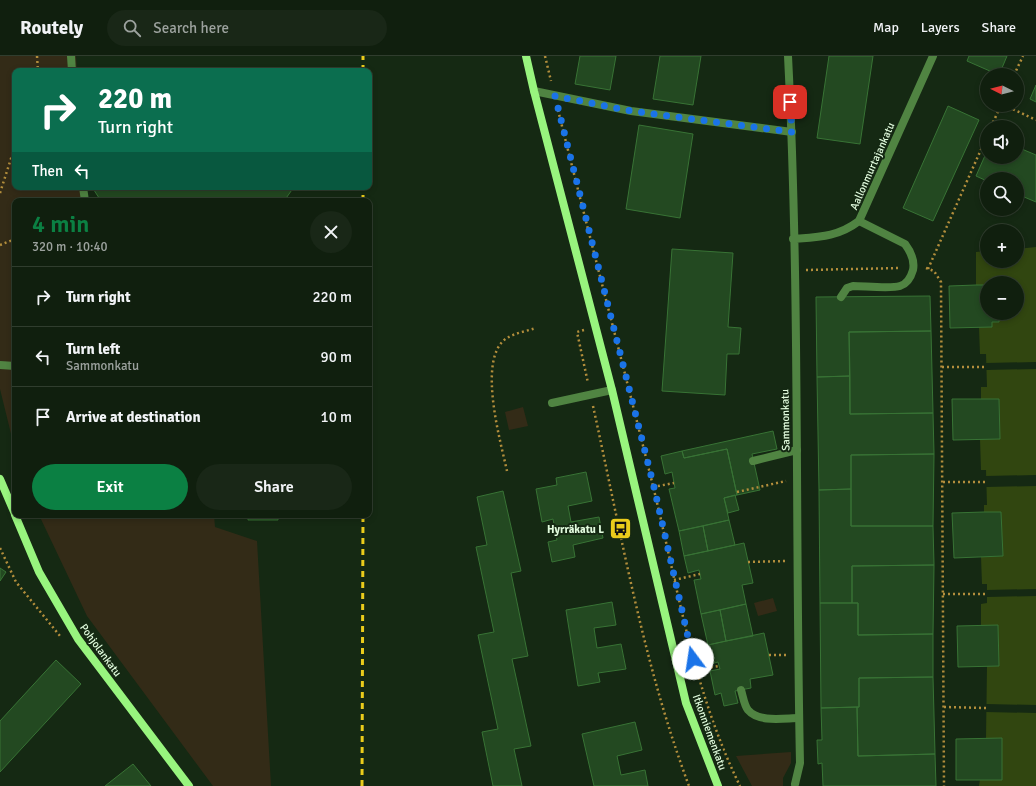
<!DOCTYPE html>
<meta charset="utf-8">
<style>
:root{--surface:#101f0e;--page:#192717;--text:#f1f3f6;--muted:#9ca29e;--line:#303d2e;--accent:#0b8043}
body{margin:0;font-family:Signika,sans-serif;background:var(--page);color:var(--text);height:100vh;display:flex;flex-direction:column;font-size:15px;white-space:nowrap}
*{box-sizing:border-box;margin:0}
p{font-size:13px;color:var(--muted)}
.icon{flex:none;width:22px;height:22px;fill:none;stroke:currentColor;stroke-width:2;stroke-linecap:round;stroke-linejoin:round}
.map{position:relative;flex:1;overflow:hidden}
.sheet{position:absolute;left:12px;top:142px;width:360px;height:320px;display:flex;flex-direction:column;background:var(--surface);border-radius:8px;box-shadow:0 2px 6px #0003,0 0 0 1px var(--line)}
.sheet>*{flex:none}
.banner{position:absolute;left:12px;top:12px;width:360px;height:122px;border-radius:8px;box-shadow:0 2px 6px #0003,0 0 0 1px var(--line);background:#0b6e4f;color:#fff;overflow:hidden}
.needle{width:26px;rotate:276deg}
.controls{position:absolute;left:980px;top:12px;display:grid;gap:8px}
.controls a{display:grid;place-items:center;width:44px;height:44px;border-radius:50%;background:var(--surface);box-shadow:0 2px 6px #0003,0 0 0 1px var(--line);font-size:20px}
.pin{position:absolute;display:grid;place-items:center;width:34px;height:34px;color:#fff;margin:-17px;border-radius:8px;box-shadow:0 2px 6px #0006}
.me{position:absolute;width:44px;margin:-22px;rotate:346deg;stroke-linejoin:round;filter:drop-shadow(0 0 3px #0008)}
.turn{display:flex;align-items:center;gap:14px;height:84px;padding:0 20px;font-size:18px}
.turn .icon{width:52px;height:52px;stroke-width:2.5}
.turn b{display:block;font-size:28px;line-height:34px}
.then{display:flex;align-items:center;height:38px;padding:0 20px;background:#0003;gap:8px;font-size:15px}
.round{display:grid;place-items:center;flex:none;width:42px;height:42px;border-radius:21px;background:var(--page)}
.summary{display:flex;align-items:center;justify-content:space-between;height:68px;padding:0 20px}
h1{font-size:24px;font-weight:600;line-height:30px;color:var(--accent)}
.button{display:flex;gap:8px;margin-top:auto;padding:8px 20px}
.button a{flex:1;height:46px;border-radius:24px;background:var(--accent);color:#fff;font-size:16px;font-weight:600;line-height:46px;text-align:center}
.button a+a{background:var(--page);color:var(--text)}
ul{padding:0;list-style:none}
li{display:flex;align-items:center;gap:12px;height:60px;padding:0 20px;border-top:1px solid var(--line)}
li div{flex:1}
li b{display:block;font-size:15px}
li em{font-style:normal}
header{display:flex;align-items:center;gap:24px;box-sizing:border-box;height:56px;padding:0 20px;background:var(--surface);border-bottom:1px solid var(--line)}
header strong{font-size:19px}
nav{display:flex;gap:22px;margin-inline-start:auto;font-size:14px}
.search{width:280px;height:36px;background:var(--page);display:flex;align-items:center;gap:10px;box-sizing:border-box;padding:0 14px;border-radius:22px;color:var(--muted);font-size:15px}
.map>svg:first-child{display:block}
</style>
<header>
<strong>Routely</strong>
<div class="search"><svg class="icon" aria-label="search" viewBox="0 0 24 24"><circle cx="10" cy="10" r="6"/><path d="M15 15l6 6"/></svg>Search here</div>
<nav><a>Map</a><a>Layers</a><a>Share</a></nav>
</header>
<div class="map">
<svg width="1036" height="730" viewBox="0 0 1036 730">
<rect width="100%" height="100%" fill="#152913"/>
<!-- green -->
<path fill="#332b17" d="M0,0H76L77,15H15V131H83L84,145H15V394L0,333Z
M523,351L528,370L509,374L505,356Z
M39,459H214L215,471L257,485L271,730H213L87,560Z
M773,542L777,555L758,560L754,547Z
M791,696V707L783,722V730H752L736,700Z"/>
<!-- water -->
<path fill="#314610" d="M1036,191V730H979L986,682L987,610H999L998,570H981V548L987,547V528H982L981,501L1003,500L1001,456H984V449H987L986,414H981L980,383H1000L999,343H981V331H987L986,298H980L979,271H992V266H999V257H1017V227H987V229H976V196L987,195V205H1017V193Z"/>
<!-- pier -->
<path fill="#152913" d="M1036,306V313L986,314V307Z
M1036,419V430L986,431V420Z
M1036,533V540L987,541V534Z
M986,648L1036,649V657L986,656Z"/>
<!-- building -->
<path fill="#234921" stroke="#387335" d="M580,0H616L610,34L575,28Z
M660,0H701L693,49L653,43Z
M829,0H873L860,88L817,82Z
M969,0H1007L999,19L967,5Z
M1036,29V46L1030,43Z
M948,50L979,64L933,165L903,152Z
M639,69L693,78L680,162L626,153Z
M1017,91L1036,99V146L1017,138V123H987V125L976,120L987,95V101H1017Z
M92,131H294L284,145H101Z
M672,193L733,197L728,271L741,272L739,298H727L725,339L662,335Z
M976,229H987V257H999V266H992V271L950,272L949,230Z
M930,240L931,275L849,276L850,320L817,321L816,241Z
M931,275L933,357L850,358L849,276Z
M850,320V358L933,357L934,398L851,399V433L819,434L817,321Z
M952,343H999L1000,383L953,384Z
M773,375L777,393L752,398L760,434L737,439L727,393L684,402L682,395Z
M727,393L737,439L724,442L729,464L679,475L669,433L675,432L672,416L665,418L661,400L682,395L684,402Z
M934,398L933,470H851V399Z
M586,416L592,445L568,450L571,466L599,461L603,482L573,489L575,501L552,506L548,486L557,484L553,463L542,466L536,433L557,429L556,422Z
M851,433V470H933L934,509L852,510V547H820L819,434Z
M503,435L521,515L511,517L528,600L512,603L531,690L514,693L522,730H493L482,676L498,673L478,579L494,576L476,491L487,489L477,441Z
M735,439L739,454L728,457L724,442Z
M984,456H1001L1003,500L954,502L952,457Z
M248,459H278V464H248Z
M729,464L735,489L708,495L703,470Z
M703,470L708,495L684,500L679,475Z
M744,487L753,527L742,529L746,548L701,558L694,524L701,523L699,514L688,517L684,500Z
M934,509L933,578L858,579V547H852V510Z
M0,512L6,516L0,525Z
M612,546L616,569L594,572L597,592L621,588L626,613L598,617L600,626L578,630L566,554Z
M820,547H858V579L933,578V621L859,622V651L821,652Z
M746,548L753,580L726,585L720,554Z
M720,554L726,585L708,589L701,558Z
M998,569L999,610L958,611L957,570Z
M764,577L773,619L750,623L751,632L735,635L738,647L724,650L721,637L715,639L710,615L720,613L718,606L707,609L703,590Z
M56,604L81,628L0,716V665Z
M933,621L935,698L858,700L857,651H859V622Z
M857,651L858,700L935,698L936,730H823L822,707L818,708L817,684H822L821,652Z
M635,666L642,694L617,700L621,719L645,714L648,730H594L582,678Z
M1002,682V724H956V683Z
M133,708L151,730H105Z"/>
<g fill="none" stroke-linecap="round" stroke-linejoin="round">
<!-- path -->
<path stroke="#b38e3c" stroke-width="2.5" stroke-dasharray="2 3" stroke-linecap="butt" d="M37,0L38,15
M545,0L551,25
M1014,19L1023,0
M1004,49L1036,64
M558,54C589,179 622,304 653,430C678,532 693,634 740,730
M991,71L1001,49
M0,137L15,90
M0,189L15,183
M926,212L934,215L941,226L944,730
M928,213L987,80
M806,214L901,212
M584,274L577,276L588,327
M942,311H986
M593,350C621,477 643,607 689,730
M507,415C501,387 476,301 507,282C515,277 527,275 536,272
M943,426H986
M653,431L674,427
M737,436L786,425
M0,492L16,526L60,580
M748,506L785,505
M674,524L700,518
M943,538H987
M769,599H786
M696,614L719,610
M944,651L986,652"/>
<!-- lane -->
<path stroke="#508442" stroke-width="8" d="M71,0L72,15
M534,35L631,55L792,76
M83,131L85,145
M841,241L847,232L853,230C864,230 891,233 900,230C907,228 911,221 913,214C915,204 911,196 905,188L859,165
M0,309L15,310
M552,347L612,334
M753,405L797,394
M741,634C743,640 744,649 748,654C759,667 785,662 799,662"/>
<!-- street -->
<path stroke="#508442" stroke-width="8" d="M788,0C800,235 795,471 800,707L795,728
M793,183C819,181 838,181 859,165L933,0"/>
<!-- secondary -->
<path stroke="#98f47e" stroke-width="8" d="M526,0L534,35L612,334L686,647L718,730
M0,423L15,458
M15,459L39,516L78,583L189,730"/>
<!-- rail -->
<path stroke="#ebcc1b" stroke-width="3" stroke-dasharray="6 5" stroke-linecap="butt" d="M363,15V0
M363,145V131
M362,730L363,459"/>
</g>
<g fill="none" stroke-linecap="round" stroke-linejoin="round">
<!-- route -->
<path stroke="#1a73e8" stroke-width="7" stroke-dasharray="0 12.6" d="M693,603L654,431L555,40L631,55L792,76L790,46"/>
</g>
<!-- icons -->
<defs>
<symbol id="bus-square" viewBox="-11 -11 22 22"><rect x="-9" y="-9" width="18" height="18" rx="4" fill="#ebcc1b" stroke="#152913"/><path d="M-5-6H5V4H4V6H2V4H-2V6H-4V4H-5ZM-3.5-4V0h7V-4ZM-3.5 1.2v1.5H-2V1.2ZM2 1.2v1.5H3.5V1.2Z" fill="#111"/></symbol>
</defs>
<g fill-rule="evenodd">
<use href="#bus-square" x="608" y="460" width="25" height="25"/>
</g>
<g text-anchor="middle" stroke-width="4" stroke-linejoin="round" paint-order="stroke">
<!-- street labels -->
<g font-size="11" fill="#e2fcde" stroke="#152913">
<text transform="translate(872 110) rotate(-66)" y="4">Aallonmurtajankatu</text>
<text transform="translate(785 364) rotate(-91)" y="4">Sammonkatu</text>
<text transform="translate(101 594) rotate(54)" y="4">Pohjolankatu</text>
<text transform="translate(710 676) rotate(70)" y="4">Itkonniemenkatu</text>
</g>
<!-- poi labels -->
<g font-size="11" font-weight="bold" fill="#e2fcde" stroke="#152913" text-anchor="end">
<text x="604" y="477">Hyrräkatu L</text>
</g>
</g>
</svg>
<div class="controls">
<a><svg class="needle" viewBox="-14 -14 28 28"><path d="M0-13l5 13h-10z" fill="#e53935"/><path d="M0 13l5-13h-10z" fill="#9ca29e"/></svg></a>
<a><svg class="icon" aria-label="sound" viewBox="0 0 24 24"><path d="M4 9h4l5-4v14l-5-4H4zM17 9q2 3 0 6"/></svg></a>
<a><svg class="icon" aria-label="search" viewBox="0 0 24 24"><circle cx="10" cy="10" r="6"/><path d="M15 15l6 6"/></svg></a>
<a>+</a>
<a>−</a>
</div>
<div class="pin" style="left:790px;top:46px;background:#d93025"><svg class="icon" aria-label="arrive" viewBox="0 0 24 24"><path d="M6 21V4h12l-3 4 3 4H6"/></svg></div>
<svg class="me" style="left:693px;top:603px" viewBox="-20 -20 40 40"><circle r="19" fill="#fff"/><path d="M0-13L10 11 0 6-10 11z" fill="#1a73e8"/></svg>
<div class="banner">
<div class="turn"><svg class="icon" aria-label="right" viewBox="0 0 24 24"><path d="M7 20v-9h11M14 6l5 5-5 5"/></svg><div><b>220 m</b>Turn right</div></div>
<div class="then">Then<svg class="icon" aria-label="left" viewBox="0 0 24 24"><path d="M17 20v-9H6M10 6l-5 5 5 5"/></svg></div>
</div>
<section class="sheet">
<div class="summary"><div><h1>4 min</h1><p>320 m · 10:40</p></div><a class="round"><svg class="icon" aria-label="close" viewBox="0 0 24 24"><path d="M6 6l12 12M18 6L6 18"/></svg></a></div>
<ul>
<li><svg class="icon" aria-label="right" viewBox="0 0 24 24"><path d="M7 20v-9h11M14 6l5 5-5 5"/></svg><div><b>Turn right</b></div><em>220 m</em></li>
<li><svg class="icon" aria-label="left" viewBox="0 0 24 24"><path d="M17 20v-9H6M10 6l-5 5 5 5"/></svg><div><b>Turn left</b><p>Sammonkatu</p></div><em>90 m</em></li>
<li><svg class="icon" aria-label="arrive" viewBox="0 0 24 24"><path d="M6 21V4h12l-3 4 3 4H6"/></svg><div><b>Arrive at destination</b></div><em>10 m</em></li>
</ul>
<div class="button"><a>Exit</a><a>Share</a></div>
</section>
</div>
